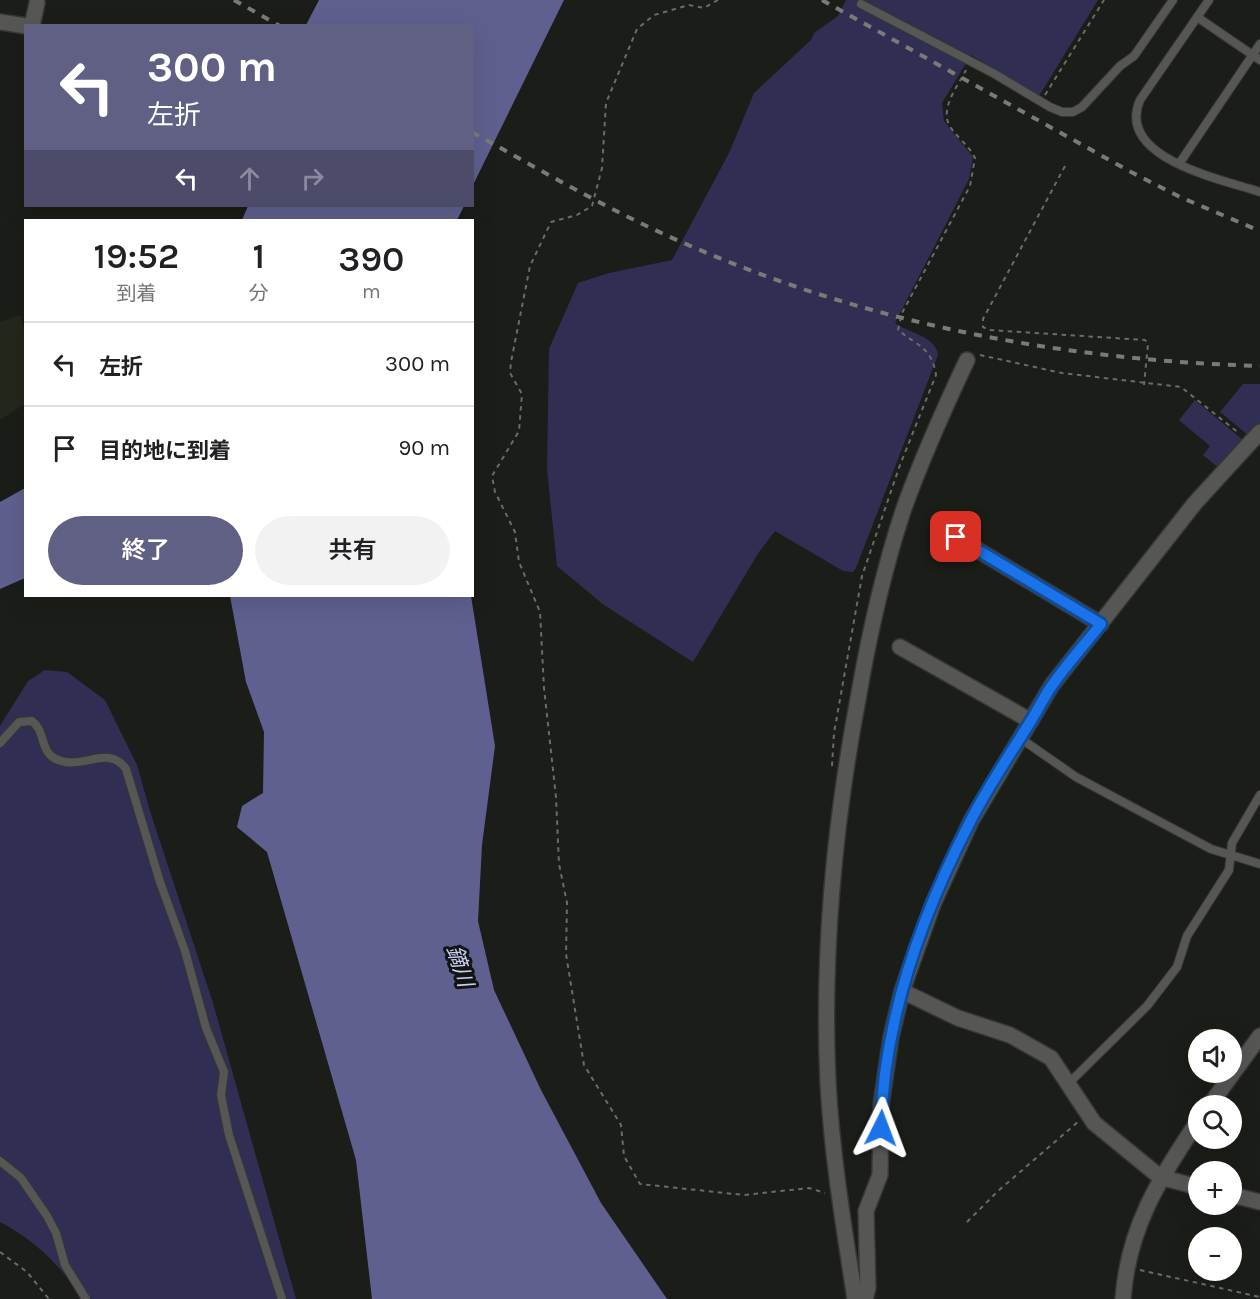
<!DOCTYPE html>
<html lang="ja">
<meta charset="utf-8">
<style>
:root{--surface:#fff;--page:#f2f2f2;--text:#202124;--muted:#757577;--line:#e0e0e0;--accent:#606085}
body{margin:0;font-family:Karla,"Noto Sans JP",sans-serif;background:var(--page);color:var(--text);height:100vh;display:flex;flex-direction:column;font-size:22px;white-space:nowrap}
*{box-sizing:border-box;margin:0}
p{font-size:20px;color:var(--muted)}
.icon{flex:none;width:33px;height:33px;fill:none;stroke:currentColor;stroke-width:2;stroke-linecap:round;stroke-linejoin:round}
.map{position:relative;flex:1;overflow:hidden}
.side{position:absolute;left:24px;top:219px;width:450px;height:378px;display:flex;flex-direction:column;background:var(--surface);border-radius:0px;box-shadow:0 6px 24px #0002}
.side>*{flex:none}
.guide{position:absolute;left:24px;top:24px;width:450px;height:183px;border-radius:0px;box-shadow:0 6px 24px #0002;background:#606085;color:#fff;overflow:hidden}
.buttons{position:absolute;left:1188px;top:1029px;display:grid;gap:12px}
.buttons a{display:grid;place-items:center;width:54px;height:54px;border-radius:50%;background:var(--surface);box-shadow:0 6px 24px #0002;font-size:30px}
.pin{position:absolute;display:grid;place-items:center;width:51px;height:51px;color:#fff;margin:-26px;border-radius:12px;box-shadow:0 3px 9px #0006}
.me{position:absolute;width:66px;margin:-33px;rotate:3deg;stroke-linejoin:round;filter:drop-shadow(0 0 4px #0008)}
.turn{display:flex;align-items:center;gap:21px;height:126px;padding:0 24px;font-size:27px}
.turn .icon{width:78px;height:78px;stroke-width:2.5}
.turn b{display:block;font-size:42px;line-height:51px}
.lanes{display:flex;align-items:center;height:57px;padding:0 24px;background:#0003;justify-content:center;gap:30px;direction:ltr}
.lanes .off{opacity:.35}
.eta{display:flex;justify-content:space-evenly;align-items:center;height:102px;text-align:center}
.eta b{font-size:36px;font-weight:600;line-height:42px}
.cta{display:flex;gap:12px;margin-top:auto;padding:12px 24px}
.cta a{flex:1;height:69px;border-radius:36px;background:var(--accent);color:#fff;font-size:24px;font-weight:600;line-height:69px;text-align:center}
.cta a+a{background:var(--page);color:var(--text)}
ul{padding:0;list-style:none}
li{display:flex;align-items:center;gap:18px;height:84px;padding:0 24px;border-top:2px solid var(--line)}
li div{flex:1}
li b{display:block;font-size:22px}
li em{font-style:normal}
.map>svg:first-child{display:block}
</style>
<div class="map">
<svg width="1260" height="1299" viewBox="0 0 1260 1299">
<rect width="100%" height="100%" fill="#1b1d18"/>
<!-- built -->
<path fill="#23271c" d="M20,315L25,332V404L0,420V322Z"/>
<!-- green -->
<path fill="#302f53" d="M846,0H1098L1039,96L971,55L942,103L944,121L973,157L969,179L895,323C908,333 936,336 938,355L856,568L853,572L843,571L775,531L759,552L693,662L604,605L557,566L547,469L549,349L578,283L609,273L672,260L730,151L754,93L811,40L814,33L838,16Z
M1243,384H1260V423L1248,435L1220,412Z
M1195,400L1244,441L1220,469L1203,455L1210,446L1179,420Z
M45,670L67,672L105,700L137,765L150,811L213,1003L296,1299H82C64,1268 32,1238 0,1222V726L28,681Z"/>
<!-- water -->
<path fill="#606090" d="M319,0H564L473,185L472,26L306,25Z
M248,206H464L457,220H242Z
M25,488V578L0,589V502Z
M230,596H471L495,746L482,845L478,921L494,990L541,1090L601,1203L667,1299H372L356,1160L267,852L237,827L242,806L263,793L264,732L246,682Z"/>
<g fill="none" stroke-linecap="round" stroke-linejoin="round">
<defs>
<path id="lane" d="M1209,0L1140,100C1115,158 1221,179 1260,192
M861,4L993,73L1050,107L1062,112H1073L1082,107L1120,66L1134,56L1173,0
M1197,17L1260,60
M1179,164L1260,44
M1020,738L1076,777L1211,849L1260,864
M0,743L19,722L32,721C48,733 37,757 65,762C87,766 110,746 126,769L160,882L185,951L206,1028L224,1072L221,1095L229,1135L282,1299
M1068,1084L1147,1006L1177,967L1187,936L1229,870L1232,843L1260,795
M0,1161L21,1178L47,1216L56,1233L65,1265L86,1299"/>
<path id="street" d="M0,22L26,26
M32,26L37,3
M956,537L1101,624
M900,647L1031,721
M902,991L958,1018L1010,1035L1051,1058L1094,1123L1160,1177L1198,1187
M1209,1106L1260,1036
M1232,1195L1260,1202
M855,1299C844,1228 832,1156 828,1083C822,954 834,826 858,699C869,635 883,572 903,511C921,460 944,409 967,360
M865,1299L868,1288L866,1211L880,1175L881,1105L891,1037L902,991L933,904L971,821L1052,685L1195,503L1260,432
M1123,1299C1128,1228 1159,1179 1198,1121"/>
</defs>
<!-- lane casing -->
<use href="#lane" stroke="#353732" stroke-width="10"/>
<!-- street casing -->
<use href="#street" stroke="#353732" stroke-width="18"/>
<!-- path -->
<path stroke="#6a6c67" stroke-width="2" stroke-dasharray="4.5 4.5" stroke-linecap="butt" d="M718,0L704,8L689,5L654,15L637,29L606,103L602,168L592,206L577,215L551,222L530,266L511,362L510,373L522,394L519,431L492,476L495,492L515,532L519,562L540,612L544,688L556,797L559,864L567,903L566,954L584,1065L621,1125L624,1156L640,1184L744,1195L809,1188L825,1193
M1045,95L1104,0
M1065,166L983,319V327L989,330L1145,340L1148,344L1144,385
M980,355L1062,373L1181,387L1240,434
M832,766L834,733L862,576L900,465L936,375C932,348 918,346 898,330L902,313L970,186L975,158C969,146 958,138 951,128C938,110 958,86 966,70
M967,1222L998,1191L1079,1121
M0,1252L27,1272L49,1299
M1140,1270L1260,1297"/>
<!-- lane -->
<use href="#lane" stroke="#565755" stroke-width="8"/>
<!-- street -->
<use href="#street" stroke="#565755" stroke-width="15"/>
<!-- rail -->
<path stroke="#797b77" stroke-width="4" stroke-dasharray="8 8" stroke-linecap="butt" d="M234,0L280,26
M822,0L1131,172L1180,197L1260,231
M472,132C542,171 612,212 686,244C868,324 1062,360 1260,366"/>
</g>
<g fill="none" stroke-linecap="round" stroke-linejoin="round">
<defs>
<path id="route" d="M881,1128C883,1022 922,914 971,820C989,785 1011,753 1032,719C1039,708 1045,695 1053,684C1068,663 1085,644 1101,624L956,537"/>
</defs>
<!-- route casing -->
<use href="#route" stroke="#114b97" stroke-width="15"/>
<!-- route -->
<use href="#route" stroke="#1a73e8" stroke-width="10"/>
</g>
<g text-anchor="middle" stroke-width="6" stroke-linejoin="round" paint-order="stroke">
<!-- water labels -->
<g font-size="21" font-style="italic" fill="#caccfa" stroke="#12140f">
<text transform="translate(460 966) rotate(72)" y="7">鏑川</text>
</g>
</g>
</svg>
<div class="buttons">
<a><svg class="icon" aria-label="sound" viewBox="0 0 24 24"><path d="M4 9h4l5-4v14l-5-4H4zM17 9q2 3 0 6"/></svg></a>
<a><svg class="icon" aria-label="search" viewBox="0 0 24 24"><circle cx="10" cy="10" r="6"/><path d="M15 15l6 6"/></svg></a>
<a>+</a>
<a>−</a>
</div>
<div class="pin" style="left:956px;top:537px;background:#d93025"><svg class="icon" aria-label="arrive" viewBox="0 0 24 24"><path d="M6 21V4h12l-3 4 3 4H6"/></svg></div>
<svg class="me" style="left:881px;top:1128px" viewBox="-20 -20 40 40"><path d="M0-17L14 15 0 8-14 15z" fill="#1a73e8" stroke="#fff" stroke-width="4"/></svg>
<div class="guide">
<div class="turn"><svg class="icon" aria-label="left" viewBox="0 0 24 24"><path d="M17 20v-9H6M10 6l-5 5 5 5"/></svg><div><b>300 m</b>左折</div></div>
<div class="lanes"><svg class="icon" aria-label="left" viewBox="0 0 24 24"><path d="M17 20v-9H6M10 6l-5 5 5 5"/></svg><svg class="icon off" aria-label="ahead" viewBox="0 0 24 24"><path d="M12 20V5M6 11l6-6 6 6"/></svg><svg class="icon off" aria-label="right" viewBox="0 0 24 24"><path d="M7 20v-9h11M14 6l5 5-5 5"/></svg></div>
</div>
<section class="side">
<div class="eta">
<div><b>19:52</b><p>到着</p></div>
<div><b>1</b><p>分</p></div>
<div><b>390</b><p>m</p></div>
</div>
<ul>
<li><svg class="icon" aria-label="left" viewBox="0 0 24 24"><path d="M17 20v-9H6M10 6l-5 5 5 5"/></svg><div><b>左折</b></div><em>300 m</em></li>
<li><svg class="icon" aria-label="arrive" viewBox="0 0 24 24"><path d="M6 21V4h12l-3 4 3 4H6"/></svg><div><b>目的地に到着</b></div><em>90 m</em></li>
</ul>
<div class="cta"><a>終了</a><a>共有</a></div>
</section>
</div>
